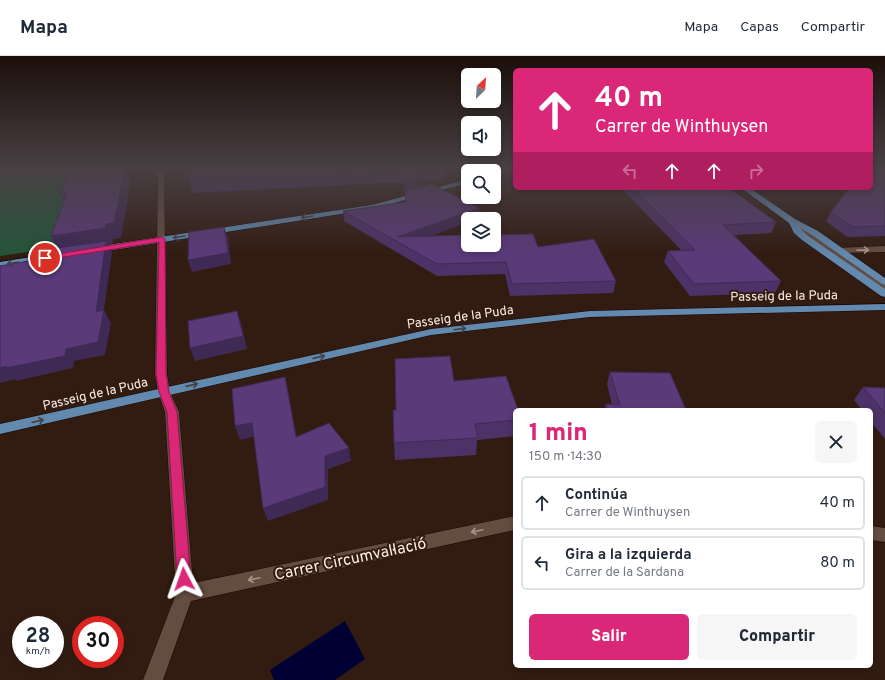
<!DOCTYPE html>
<html lang="es">
<meta charset="utf-8">
<style>
:root{--surface:#fff;--page:#f6f6f7;--text:#1f2937;--muted:#747a83;--line:#e0e1e3;--accent:#db2777}
body{margin:0;font-family:Overpass,sans-serif;background:var(--page);color:var(--text);height:100vh;display:flex;flex-direction:column;font-size:15px;white-space:nowrap}
*{box-sizing:border-box;margin:0}
p{font-size:13px;color:var(--muted)}
.icon{flex:none;width:22px;height:22px;fill:none;stroke:currentColor;stroke-width:2;stroke-linecap:round;stroke-linejoin:round}
.map{position:relative;flex:1;overflow:hidden}
.sheet{position:absolute;left:513px;top:352px;width:360px;height:260px;display:flex;flex-direction:column;background:var(--surface);border-radius:6px;box-shadow:0 2px 6px #0003}
.sheet>*{flex:none}
.hud{position:absolute;left:513px;top:12px;width:360px;height:122px;border-radius:6px;box-shadow:0 2px 6px #0003;background:#db2777;color:#fff;overflow:hidden}
.needle{width:26px;rotate:25deg}
.buttons{position:absolute;left:461px;top:12px;display:grid;gap:8px}
.buttons a{display:grid;place-items:center;width:40px;height:40px;border-radius:6px;background:var(--surface);box-shadow:0 2px 6px #0003;font-size:20px}
.speed{position:absolute;left:12px;top:560px;display:flex;gap:8px;font-size:20px;font-weight:700;text-align:center}
.speed>*{display:grid;place-content:center;width:52px;height:52px;border-radius:50%;background:var(--surface);box-shadow:0 2px 6px #0003;line-height:1}
.speed small{font-size:10px;font-weight:400}
.speed .limit{border:6px solid #d22;background:#fff;color:#111}
.pin{position:absolute;display:grid;place-items:center;width:34px;height:34px;color:#fff;margin:-17px;border:2px solid #fff;border-radius:50%;box-shadow:0 1px 4px #0007}
.me{position:absolute;width:44px;margin:-22px;rotate:356deg;stroke-linejoin:round;filter:drop-shadow(0 0 3px #0008)}
.turn{display:flex;align-items:center;gap:14px;height:84px;padding:0 16px;font-size:18px}
.turn .icon{width:52px;height:52px;stroke-width:2.5}
.turn b{display:block;font-size:28px;line-height:34px}
.lanes{display:flex;align-items:center;height:38px;padding:0 16px;background:#0003;justify-content:center;gap:20px;direction:ltr}
.lanes .off{opacity:.35}
.round{display:grid;place-items:center;flex:none;width:42px;height:42px;border-radius:6px;background:var(--page)}
.summary{display:flex;align-items:center;justify-content:space-between;height:68px;padding:0 16px}
h1{font-size:24px;font-weight:800;line-height:30px;color:var(--accent)}
.button{display:flex;gap:8px;margin-top:auto;padding:8px 16px}
.button a{flex:1;height:46px;border-radius:6px;background:var(--accent);color:#fff;font-size:16px;font-weight:800;line-height:46px;text-align:center}
.button a+a{background:var(--page);color:var(--text)}
ul{padding:0;list-style:none}
li{display:flex;align-items:center;gap:12px;height:54px;margin:0 8px 6px;padding:0 8px;border:2px solid var(--line);border-radius:6px}
li div{flex:1}
li b{display:block;font-size:15px}
li em{font-style:normal}
header{display:flex;align-items:center;gap:24px;box-sizing:border-box;height:56px;padding:0 20px;background:var(--surface);border-bottom:1px solid var(--line)}
header strong{font-size:19px}
nav{display:flex;gap:22px;margin-inline-start:auto;font-size:14px}
.map>svg:first-child{display:block}
</style>
<header>
<strong>Mapa</strong>
<nav><a>Mapa</a><a>Capas</a><a>Compartir</a></nav>
</header>
<div class="map">
<svg width="885" height="624" viewBox="0 0 885 624">
<rect width="100%" height="100%" fill="#321c12"/>
<!-- green -->
<path fill="#245539" d="M0,112H84L79,122L53,192L0,200Z"/>
<!-- water -->
<path fill="#003" d="M345,565L365,603L335,624H274L270,614Z"/>
<g fill="none" stroke-linecap="round" stroke-linejoin="round">
<defs>
<path id="minor" d="M145,112H153L162,116L164,121L167,318L170,336L179,356L193,527L515,460V474L191,545L163,624H143L176,538L165,356L158,336L155,318L158,121L157,118Z
M793,171H799L818,181L834,192L885,190V196L841,197L885,227V235L882,234L812,185L793,175L792,173Z
M871,470L885,472V486L871,484Z"/>
<path id="major" d="M509,112H515V114L494,120V116Z
M468,123V127L372,153L94,197L90,194L94,191L372,149Z
M741,132H750L795,163L818,175L885,222V229L882,228L812,179L800,172L808,180L885,233V241L881,240L802,184L794,177L789,167Z
M62,196L65,197L67,199L65,201L0,212V206Z
M885,248V254L590,261L431,279L0,378V368L431,273L590,255Z"/>
</defs>
<!-- minor casing -->
<use href="#minor" stroke="#180601" stroke-width="1"/>
<!-- major casing -->
<use href="#major" stroke="#180601" stroke-width="1"/>
<!-- minor -->
<use href="#minor" fill="#644c40" fill-rule="evenodd"/>
<!-- major -->
<use href="#major" fill="#6289ae" fill-rule="evenodd"/>
</g>
<!-- wall -->
<path fill="#4d3268" d="M192,112H445V123L422,125V131L479,152V162L477,163H468V166L430,180L538,191L616,225L613,237L510,240L505,218L437,220L344,165L343,155L406,146L404,126L193,137L189,124Z
M885,112V180L847,181L826,165L831,156Z
M621,132H729L776,166L771,177L734,179L781,225L775,237L690,240L664,206L668,195L681,194Z
M610,316L686,354H604L606,348L612,349L607,328Z
M454,325L515,354V380L477,384L476,399L395,404L394,387L396,354Z
M863,331L885,332V383L871,366V354H862L854,344Z"/>
<!-- shaded-wall -->
<path fill="#3f2955" d="M119,112H121L124,119L125,112L131,125L121,182L113,183V187L108,188L112,196L104,254L111,267L105,299L74,305L73,312L16,325L15,323L0,327V312L59,195L51,180Z
M422,121V134L405,138L404,125Z
M67,137V152L60,138Z
M479,152V162L477,163H468V166L405,190L397,181Z
M224,171L228,182L231,208L192,216L188,204Z
M237,255L241,267L247,293L195,305L190,292Z
M285,321L288,334L299,394L296,381Z
M252,367L256,380L240,384L235,370Z
M349,392L351,405L328,413V444L268,465L263,452L325,400Z"/>
<!-- building -->
<path fill="#5a3a79" stroke="#3f2955" d="M71,112H119V113L125,112L114,167L106,168V172L51,180L67,137L60,138Z
M192,112H427L405,113L422,121L404,125L403,113L189,124Z
M871,112H885V170L853,171L831,156L849,132H871Z
M431,128L479,152L397,181L468,179V189H494V179L533,178L538,191L594,183L616,225L512,228L506,206L437,208L343,155L406,146L405,135Z
M633,132H729L776,166L723,169L781,225L694,228L668,195L695,194Z
M224,171L228,197L188,204L189,176Z
M106,185L96,256L104,254L98,286L66,293L65,300L6,312L7,310L0,312V210L46,202L50,193Z
M237,255L243,280L190,292L188,265Z
M450,300L454,325L506,320L518,354H515V364L475,368L478,382L394,387L393,354H396L395,303Z
M610,316L670,317L686,354H607L606,348L620,349Z
M285,321L296,381L329,367L349,392L325,400V431L263,452L252,367L235,370L232,333Z
M863,331L885,332V357Z"/>
<!-- one-way arrows -->
<defs><path id="oneway-shaft" d="M-6 0H5M1.5-3L5.5 0L1.5 3" fill="none" stroke-width="1.6" stroke-linecap="round" stroke-linejoin="round"/></defs>
<g stroke="#434249">
<use href="#oneway-shaft" transform="translate(307 161) rotate(171)"/>
<use href="#oneway-shaft" transform="translate(179 181) rotate(171)"/>
<use href="#oneway-shaft" transform="translate(13 207) rotate(171)"/>
<use href="#oneway-shaft" transform="translate(460 273) rotate(-7)"/>
<use href="#oneway-shaft" transform="translate(319 301) rotate(-13)"/>
<use href="#oneway-shaft" transform="translate(192 329) rotate(-13)"/>
<use href="#oneway-shaft" transform="translate(38 365) rotate(-13)"/>
</g>
<g stroke="#a8948a">
<use href="#oneway-shaft" transform="translate(863 194) rotate(-2)"/>
<use href="#oneway-shaft" transform="translate(477 475) rotate(168)"/>
<use href="#oneway-shaft" transform="translate(254 523) rotate(168)"/>
</g>
<!-- sky -->
<linearGradient id="sky" x2="0" y2="1"><stop stop-color="#1c0f0a"/><stop offset="0.56" stop-color="#494044"/><stop offset="1" stop-color="#494044" stop-opacity="0"/></linearGradient>
<rect width="885" height="199" fill="url(#sky)"/>
<!-- route -->
<path fill="#db2777" stroke="#8e194d" d="M162,181L165,183L166,318L169,336L177,356L191,523L189,528L184,529L179,528L177,523L167,356L159,336L156,318L159,186L45,204L42,202L45,200Z"/>
<g text-anchor="middle" stroke-width="4" stroke-linejoin="round" paint-order="stroke">
<!-- street labels -->
<g font-size="13" fill="#fbece5" stroke="#321c12">
<text transform="translate(784 239) rotate(-1)" y="5">Passeig de la Puda</text>
<text transform="translate(460 260) rotate(-8)" y="5">Passeig de la Puda</text>
<text transform="translate(95 337) rotate(-13)" y="5">Passeig de la Puda</text>
</g>
<!-- near-street labels -->
<g font-size="16" fill="#fbece5" stroke="#321c12">
<text transform="translate(350 502) rotate(-12)" y="6">Carrer Circumval·lació</text>
</g>
</g>
</svg>
<div class="buttons">
<a><svg class="needle" viewBox="-14 -14 28 28"><path d="M0-13l5 13h-10z" fill="#e53935"/><path d="M0 13l5-13h-10z" fill="#747a83"/></svg></a>
<a><svg class="icon" aria-label="sound" viewBox="0 0 24 24"><path d="M4 9h4l5-4v14l-5-4H4zM17 9q2 3 0 6"/></svg></a>
<a><svg class="icon" aria-label="search" viewBox="0 0 24 24"><circle cx="10" cy="10" r="6"/><path d="M15 15l6 6"/></svg></a>
<a><svg class="icon" aria-label="layers" viewBox="0 0 24 24"><path d="M12 4l9 5-9 5-9-5zM3 14l9 5 9-5"/></svg></a>
</div>
<div class="speed"><div>28<small>km/h</small></div><div class="limit">30</div></div>
<div class="pin" style="left:45px;top:202px;background:#d93025"><svg class="icon" aria-label="arrive" viewBox="0 0 24 24"><path d="M6 21V4h12l-3 4 3 4H6"/></svg></div>
<svg class="me" style="left:184px;top:523px" viewBox="-20 -20 40 40"><path d="M0-17L14 15 0 8-14 15z" fill="#db2777" stroke="#fff" stroke-width="4"/></svg>
<div class="hud">
<div class="turn"><svg class="icon" aria-label="ahead" viewBox="0 0 24 24"><path d="M12 20V5M6 11l6-6 6 6"/></svg><div><b>40 m</b>Carrer de Winthuysen</div></div>
<div class="lanes"><svg class="icon off" aria-label="left" viewBox="0 0 24 24"><path d="M17 20v-9H6M10 6l-5 5 5 5"/></svg><svg class="icon" aria-label="ahead" viewBox="0 0 24 24"><path d="M12 20V5M6 11l6-6 6 6"/></svg><svg class="icon" aria-label="ahead" viewBox="0 0 24 24"><path d="M12 20V5M6 11l6-6 6 6"/></svg><svg class="icon off" aria-label="right" viewBox="0 0 24 24"><path d="M7 20v-9h11M14 6l5 5-5 5"/></svg></div>
</div>
<section class="sheet">
<div class="summary"><div><h1>1 min</h1><p>150 m · 14:30</p></div><a class="round"><svg class="icon" aria-label="close" viewBox="0 0 24 24"><path d="M6 6l12 12M18 6L6 18"/></svg></a></div>
<ul>
<li><svg class="icon" aria-label="ahead" viewBox="0 0 24 24"><path d="M12 20V5M6 11l6-6 6 6"/></svg><div><b>Continúa</b><p>Carrer de Winthuysen</p></div><em>40 m</em></li>
<li><svg class="icon" aria-label="left" viewBox="0 0 24 24"><path d="M17 20v-9H6M10 6l-5 5 5 5"/></svg><div><b>Gira a la izquierda</b><p>Carrer de la Sardana</p></div><em>80 m</em></li>
</ul>
<div class="button"><a>Salir</a><a>Compartir</a></div>
</section>
</div>
